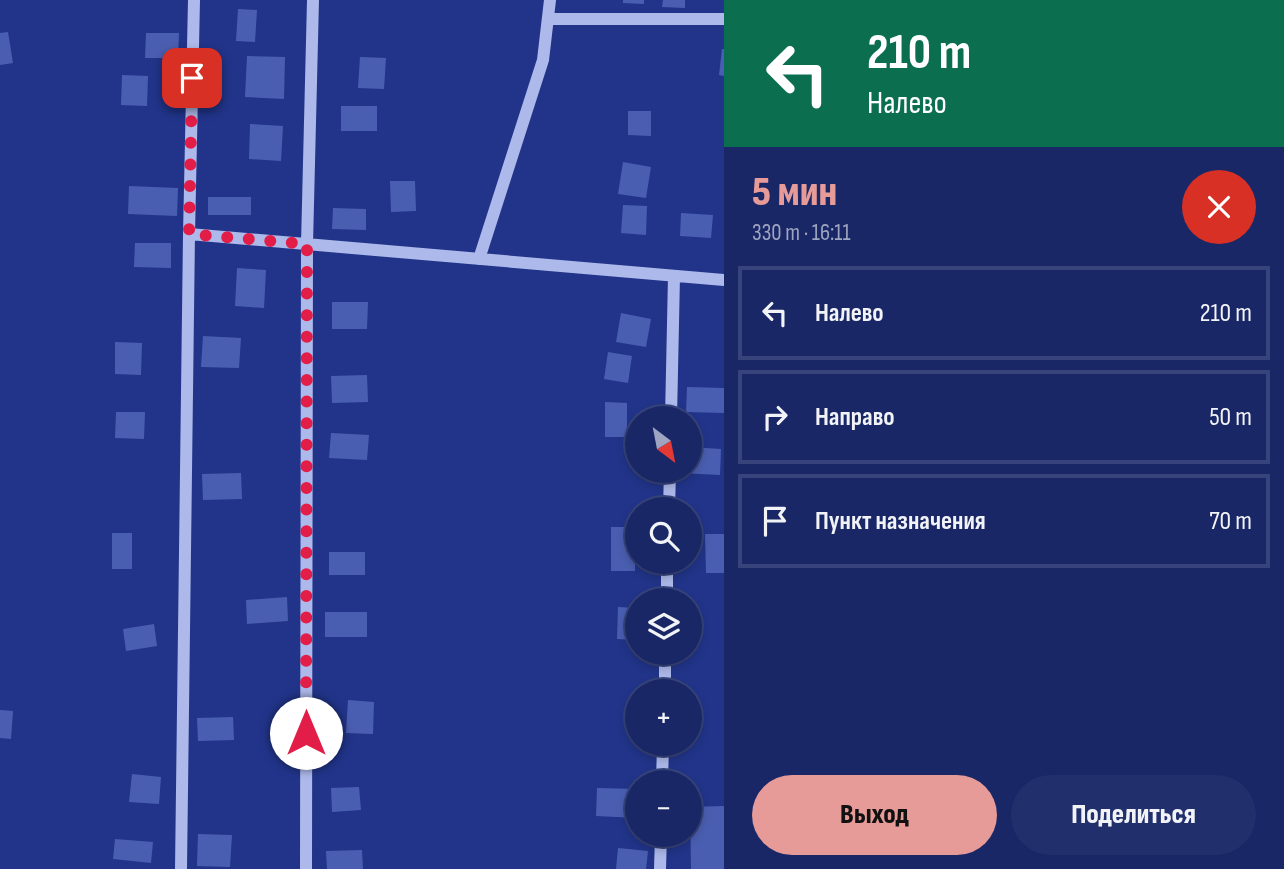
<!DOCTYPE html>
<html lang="ru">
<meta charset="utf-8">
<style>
:root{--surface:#192767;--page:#222f6d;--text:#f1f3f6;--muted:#9fa5c0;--line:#37447b;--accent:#e69b98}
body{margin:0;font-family:"Sofia Sans Condensed",sans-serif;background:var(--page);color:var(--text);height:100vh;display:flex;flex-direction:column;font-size:26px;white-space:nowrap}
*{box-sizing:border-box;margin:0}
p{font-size:23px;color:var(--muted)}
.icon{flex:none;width:38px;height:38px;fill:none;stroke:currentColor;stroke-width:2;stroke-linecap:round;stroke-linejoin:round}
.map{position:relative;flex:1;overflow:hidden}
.sheet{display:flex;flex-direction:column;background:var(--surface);width:560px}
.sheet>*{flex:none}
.banner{background:#0b6e4f;color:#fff;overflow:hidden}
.needle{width:46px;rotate:148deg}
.buttons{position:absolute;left:625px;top:406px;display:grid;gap:14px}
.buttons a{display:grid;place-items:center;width:77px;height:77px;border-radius:50%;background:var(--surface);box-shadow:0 4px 10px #0003,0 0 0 2px var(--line);font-size:35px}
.pin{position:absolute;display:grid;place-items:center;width:60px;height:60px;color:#fff;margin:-30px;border-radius:14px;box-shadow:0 4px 10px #0006}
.me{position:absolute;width:77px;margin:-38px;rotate:0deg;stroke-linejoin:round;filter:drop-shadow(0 0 5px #0008)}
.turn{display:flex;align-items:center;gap:24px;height:147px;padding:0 28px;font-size:32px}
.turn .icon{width:91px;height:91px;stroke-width:2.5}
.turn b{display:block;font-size:49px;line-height:60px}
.round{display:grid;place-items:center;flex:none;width:74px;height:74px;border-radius:37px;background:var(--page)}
.headline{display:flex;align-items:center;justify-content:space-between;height:119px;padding:0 28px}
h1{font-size:42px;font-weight:800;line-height:52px;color:var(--accent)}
.primary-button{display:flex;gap:14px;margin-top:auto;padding:14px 28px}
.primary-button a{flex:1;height:80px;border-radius:42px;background:var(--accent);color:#111;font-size:28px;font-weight:800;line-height:80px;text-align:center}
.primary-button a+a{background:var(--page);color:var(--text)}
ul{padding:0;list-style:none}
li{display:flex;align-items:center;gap:21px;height:94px;margin:0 14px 10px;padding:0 14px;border:4px solid var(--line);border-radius:0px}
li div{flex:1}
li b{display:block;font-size:26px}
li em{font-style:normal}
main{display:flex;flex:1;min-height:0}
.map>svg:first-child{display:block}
</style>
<main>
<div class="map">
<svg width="724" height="869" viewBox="0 0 724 869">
<rect width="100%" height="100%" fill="#213489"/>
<!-- building -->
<path fill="#4a5eb1" d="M623,0H644V4L623,3Z
M663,0H685V8L662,7Z
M238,9L257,10L255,42L236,41Z
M8,32L13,63L0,65V33Z
M146,33H179L178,58H145Z
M722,49H724V76L719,75Z
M247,56L285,57L284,99L245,97Z
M360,57L386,58L384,89L358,88Z
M122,75L148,76L147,106L121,105Z
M341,106H377V131H341Z
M628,111H651V136L628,135Z
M250,124L283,126L281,161L249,159Z
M623,162L651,167L646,198L618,194Z
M390,181H415L416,211L391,212Z
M129,186L178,188L177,216L128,214Z
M208,197H251V215H208Z
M623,205L647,206L646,235L621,233Z
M333,208L366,209V230L332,229Z
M681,213L713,215L711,238L680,236Z
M135,243H171V268L134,267Z
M237,268L266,270L264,308L235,306Z
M332,302H368L367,329H332Z
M621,313L651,319L646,347L616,342Z
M203,336L241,338L239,368L201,367Z
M115,342L142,343L141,375L115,374Z
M608,352L632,356L628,383L604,379Z
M367,375L368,402L332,403L331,376Z
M687,387L724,388V413L686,412Z
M605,402L627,403V437H605Z
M116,412H145L144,439L115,438Z
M331,433L369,435L367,460L329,458Z
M690,447L721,449L720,475L680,473V471H690Z
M241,473L242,499L203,500L202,474Z
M611,527H635V571H611Z
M112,533H132V569H112Z
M705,534H724V573H706Z
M329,552H365V575H329Z
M287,597L288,621L247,624L246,600Z
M618,607L637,608V640L617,639Z
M325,612H367V637H325Z
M154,624L157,646L126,651L123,629Z
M348,700L374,702L373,734L346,733Z
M0,710L13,711L11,739L0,738Z
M233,717L234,740L198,741L197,718Z
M132,774L161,777L159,804L129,802Z
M359,787L361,810L332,812L331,788Z
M597,788L637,789V818L596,816Z
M724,806V869H691L690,807Z
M198,834L232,835L230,867L197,866Z
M115,839L153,842L151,863L113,859Z
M618,848L648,851L646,869H616Z
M362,850L363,869H327L326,851Z"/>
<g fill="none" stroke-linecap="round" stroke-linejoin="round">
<!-- minor -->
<path stroke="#adb9ea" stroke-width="12" d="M548,19H724
M189,234L724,280
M479,259L543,60L550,0
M671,418L674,276
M669,509L670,471
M667,600V562
M665,691V653
M662,782L663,744
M181,869L189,234L194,0
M306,869L307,244L313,0
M660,869L661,835"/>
</g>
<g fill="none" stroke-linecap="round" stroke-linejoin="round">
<!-- route -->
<path stroke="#e11d48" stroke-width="12" stroke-dasharray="0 21.6" d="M192,78L189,234L307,244L306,733"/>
</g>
</svg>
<div class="buttons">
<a><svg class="needle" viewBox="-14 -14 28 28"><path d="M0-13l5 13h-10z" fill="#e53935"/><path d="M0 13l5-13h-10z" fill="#9fa5c0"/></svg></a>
<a><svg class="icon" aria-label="search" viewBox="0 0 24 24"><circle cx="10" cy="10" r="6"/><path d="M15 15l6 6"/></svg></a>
<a><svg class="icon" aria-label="layers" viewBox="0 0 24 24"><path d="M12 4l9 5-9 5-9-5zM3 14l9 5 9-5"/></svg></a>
<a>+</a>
<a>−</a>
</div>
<div class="pin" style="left:192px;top:78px;background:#d93025"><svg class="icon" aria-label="arrive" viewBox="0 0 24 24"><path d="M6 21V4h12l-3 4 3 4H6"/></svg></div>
<svg class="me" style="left:306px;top:733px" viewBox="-20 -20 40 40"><circle r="19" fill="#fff"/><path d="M0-13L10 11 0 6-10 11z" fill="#e11d48"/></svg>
</div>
<section class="sheet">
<div class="banner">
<div class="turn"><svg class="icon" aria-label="left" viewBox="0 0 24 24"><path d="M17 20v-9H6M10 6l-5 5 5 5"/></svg><div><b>210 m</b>Налево</div></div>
</div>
<div class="headline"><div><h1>5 мин</h1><p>330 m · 16:11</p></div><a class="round" style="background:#d93025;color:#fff"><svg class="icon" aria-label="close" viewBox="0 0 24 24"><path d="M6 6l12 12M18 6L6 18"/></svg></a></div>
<ul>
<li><svg class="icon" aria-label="left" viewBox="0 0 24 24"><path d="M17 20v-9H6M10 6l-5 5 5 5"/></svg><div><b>Налево</b></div><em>210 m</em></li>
<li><svg class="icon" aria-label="right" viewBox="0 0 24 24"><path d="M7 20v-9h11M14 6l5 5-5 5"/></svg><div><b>Направо</b></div><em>50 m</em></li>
<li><svg class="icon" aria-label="arrive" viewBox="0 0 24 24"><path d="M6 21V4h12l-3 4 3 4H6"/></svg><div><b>Пункт назначения</b></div><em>70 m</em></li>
</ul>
<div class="primary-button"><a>Выход</a><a>Поделиться</a></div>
</section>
</main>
